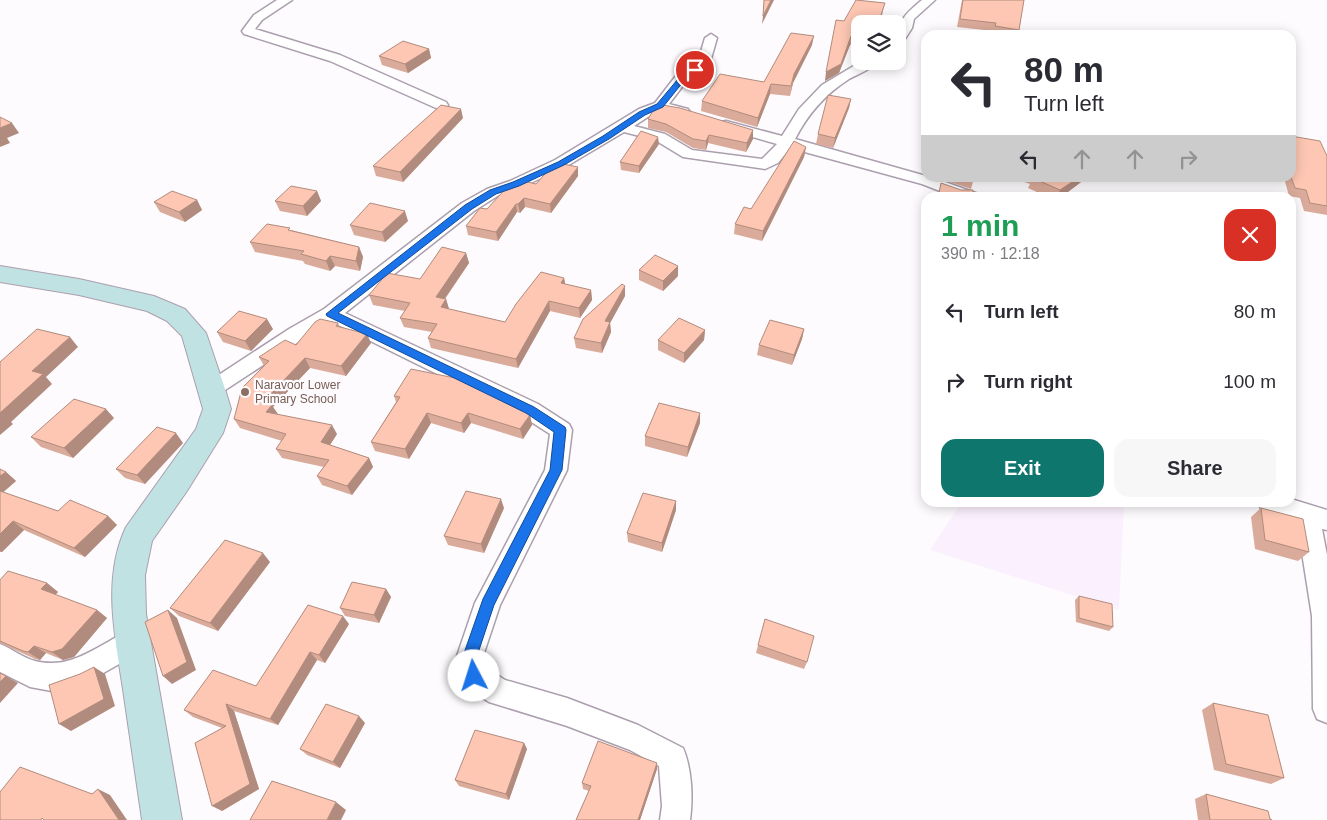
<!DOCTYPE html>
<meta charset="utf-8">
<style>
:root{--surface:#fff;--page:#f7f7f7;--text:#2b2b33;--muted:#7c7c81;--accent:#0f766e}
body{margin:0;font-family:Arial,sans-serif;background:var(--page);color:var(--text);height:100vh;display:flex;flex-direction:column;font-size:19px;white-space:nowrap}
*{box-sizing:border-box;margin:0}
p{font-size:16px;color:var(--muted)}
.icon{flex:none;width:28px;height:28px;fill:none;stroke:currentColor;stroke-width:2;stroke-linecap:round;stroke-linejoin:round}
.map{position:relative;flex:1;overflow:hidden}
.panel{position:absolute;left:921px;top:192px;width:375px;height:315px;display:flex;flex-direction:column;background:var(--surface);border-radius:15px;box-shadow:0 2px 12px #0003}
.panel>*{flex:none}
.guide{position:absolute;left:921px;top:30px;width:375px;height:152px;border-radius:15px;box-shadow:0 2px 12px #0003;background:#fff;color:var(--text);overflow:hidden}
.fabs{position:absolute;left:851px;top:15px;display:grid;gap:10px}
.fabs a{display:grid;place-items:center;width:55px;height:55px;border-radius:10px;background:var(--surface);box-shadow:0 2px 12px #0003;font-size:25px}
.pin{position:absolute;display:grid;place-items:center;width:42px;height:42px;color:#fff;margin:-21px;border:2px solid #fff;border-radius:50%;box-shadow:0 1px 5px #0007}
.me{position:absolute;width:55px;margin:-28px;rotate:355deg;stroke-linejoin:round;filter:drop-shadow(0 0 4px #0008)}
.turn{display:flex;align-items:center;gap:18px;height:105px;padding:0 20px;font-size:22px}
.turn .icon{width:65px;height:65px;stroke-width:2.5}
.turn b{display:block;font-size:35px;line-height:42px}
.lanes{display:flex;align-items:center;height:48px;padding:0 20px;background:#0003;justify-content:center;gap:25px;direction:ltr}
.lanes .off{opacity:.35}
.round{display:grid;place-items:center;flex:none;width:52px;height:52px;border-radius:15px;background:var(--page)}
.head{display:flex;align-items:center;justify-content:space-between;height:85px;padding:0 20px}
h1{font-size:30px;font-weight:800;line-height:38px;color:#1e9e55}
.cta{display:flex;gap:10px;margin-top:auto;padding:10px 20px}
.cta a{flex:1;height:58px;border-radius:15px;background:var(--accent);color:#fff;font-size:20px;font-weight:800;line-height:58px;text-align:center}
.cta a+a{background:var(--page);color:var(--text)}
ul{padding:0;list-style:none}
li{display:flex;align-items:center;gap:15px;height:70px;padding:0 20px}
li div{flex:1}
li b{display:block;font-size:19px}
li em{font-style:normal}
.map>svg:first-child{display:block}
</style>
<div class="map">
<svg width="1327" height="820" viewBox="0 0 1327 820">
<rect width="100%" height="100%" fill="#fdfbfe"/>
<!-- built -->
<path fill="#fbf1fe" d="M961,503H1124L1119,610L930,550Z"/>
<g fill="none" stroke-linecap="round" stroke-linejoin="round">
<defs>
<path id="street" d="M277,0H292L262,20L255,29L340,55L446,102L448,105L446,108H436L330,61L244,34L242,31L254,15Z
M922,0H935L914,19L912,28L903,42L898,43C898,20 905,14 922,0Z
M711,34L717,38L710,62L700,73L685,83L669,104L688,109L690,112L688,115L683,116L657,111L634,126L665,134L692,150L762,159L777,144L721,128L719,125L721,122L726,121L782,136L799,109L822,85L862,61H878C872,69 858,74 849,79C824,95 808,114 795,139L926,176V178H934L981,195L983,198H958L922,184L790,148L778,163L765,169L683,157L655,140L624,132L567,166L522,187L499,195L474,211L345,313L538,404L569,424L572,430L567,470L500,605L483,656L486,668L505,680L567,698L638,725L683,748C692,769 693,798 690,820H660L662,806L659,766L630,750L567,726L489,702L464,686L460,676L457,656L475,603L545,470L550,434L522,416L332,322L303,339L219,394L212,397L205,394L202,389L205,384L289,329L324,309L462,203L487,189L510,181L555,160L639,109L655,103L675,77L690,67L699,58L705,38Z
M1291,499L1327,510V530L1322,529L1327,555V723L1317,719L1313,709L1312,616L1297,521L1261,509L1258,502H1291Z
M133,629L142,633L146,642L142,651L91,680L57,692L30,687L0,672V644C12,649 23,658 35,661C73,671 100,643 133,629Z"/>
<path id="secondary" d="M0,266L79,279L154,296L185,309L206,333L225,389L231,409L223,433L187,491L152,541L145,575L146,614L182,820H142C136,779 130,737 124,696C116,641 101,580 126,527L196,429L203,409L182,336L167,321L147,311L79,295L0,282Z"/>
</defs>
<!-- street casing -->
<use href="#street" stroke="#ab9fae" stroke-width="3"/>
<!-- secondary casing -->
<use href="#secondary" stroke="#ab9fae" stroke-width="2"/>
<!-- street -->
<use href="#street" fill="#fff" fill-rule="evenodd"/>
<!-- secondary -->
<use href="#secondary" fill="#c0e2e2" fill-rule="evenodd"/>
</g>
<!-- wall -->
<path fill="#daab9a" d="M962,0H1024L1019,30L1017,35H1000L993,34V31L957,27Z
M883,12L879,24H860V46L850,45L839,73L825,81L844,21Z
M812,45L793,83L790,96L770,94L757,127L701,111L702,101L764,82Z
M429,49L431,58L408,73L382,65L379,56Z
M851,99L849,108L833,148L816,144L818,134Z
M463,118L403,182L376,176L373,166Z
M648,119L753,130V139L746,152L708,143L706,150L693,148L666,132L648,128Z
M659,144L639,173L621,170L620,162Z
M806,147L804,157L762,241L734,234L735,224L751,209Z
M1327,156V215L1304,211L1300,198L1289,196L1284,178H1291Z
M578,176L551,213L525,207L520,213L517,212L498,241L468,235L466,226L487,209L536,184Z
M944,178H974L971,189L944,180Z
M1012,178H1086L1085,179L1060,198H1050L1028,188L1030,184Z
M317,191L321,201L307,216L280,211L275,201Z
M197,200L202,210L185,222L160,212L154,202Z
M408,221L385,242L354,235L350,225Z
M291,230L359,247L363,257L360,271L335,266L330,271L305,264L303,261L255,252L250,242Z
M466,253L469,263L445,299H446L449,309L505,322L564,278L565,284L591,290L592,300L580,318L550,311L518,368L431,348L428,338L432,332L404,327L400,318L405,311L373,305L369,295L420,279Z
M639,270L678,276L663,291L639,280Z
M625,296L610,323L611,332L602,353L576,348L574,338Z
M338,323L340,327L371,343L346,376L310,368L273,407L278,415L337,434L330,445L369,458L373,467L352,495L322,485L317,476L324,467L282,458L276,449L282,441L240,428L234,419L264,366L259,357L296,345Z
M273,329L251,351L223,342L217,332Z
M804,329L802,339L792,365L757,355L759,345Z
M705,330L704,340L684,363L658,350V340Z
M394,396L530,415L532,425L523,439L471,423L464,433L431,423L409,459L375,451L371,442L396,402Z
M700,413V423L687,457L645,446V436Z
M114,418L73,458L41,447L31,437Z
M183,443L145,484L125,478L116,469Z
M0,469L6,472L16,481L3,492L58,511L108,516L117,525L85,557L24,530L2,552H0Z
M676,501V510L662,552L628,542L627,533Z
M504,508L484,553L448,545L444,536Z
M1261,508L1309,552L1298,561L1255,549L1251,517Z
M270,562L218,631L179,616L170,608Z
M0,580L47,583L58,592L55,595L97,610L107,618L74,657L63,660L46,653L40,660L35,659L0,643Z
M386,589L391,597L379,623L345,616L340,608Z
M1079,596L1113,627L1109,631L1076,622L1075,600Z
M349,624L325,663L317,660L278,725L234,711L259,789L222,811V728L193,717L184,710L256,686Z
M758,645L807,662L804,669L756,653Z
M1213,703L1284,778L1271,784L1214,770L1202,710Z
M365,723L340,768L307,755L300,749Z
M524,743L527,749L509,800L459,786L455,780Z
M657,763V769L640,820H576L589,791L583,789L582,783Z
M1206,794L1270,819L1272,820H1198L1195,799Z"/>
<!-- shaded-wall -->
<path fill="#b18b7d" d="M771,0H774L762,24L763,16Z
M885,3L879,24H878Z
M814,36L812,45L793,83L790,96L794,74Z
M851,36L850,45L839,73L825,81L826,72Z
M429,49L431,58L408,73L405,64Z
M771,84L770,94L757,127L758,118Z
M851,99L849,108L833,148L835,138Z
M461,109L463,118L403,182L400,172Z
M12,123L19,133L7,138L10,143L0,147V128Z
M753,130V139L746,152L747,143Z
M709,135L708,143L706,150V141Z
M658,137L659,144L639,173V166Z
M806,147L804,157L762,241L763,231Z
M578,167V176L551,213L550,204Z
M1078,178H1086L1085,179L1060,198H1057L1060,190Z
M317,191L321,201L307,216L303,206Z
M524,198L525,207L520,213L518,204Z
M197,200L202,210L185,222L179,212Z
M516,204L517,212L498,241L496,232Z
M405,211L408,221L385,242L382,232Z
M359,247L363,257L360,271L356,261Z
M466,253L469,263L439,307L436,297Z
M330,256L335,266L330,271L326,261Z
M678,266V276L663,291V281Z
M564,278L566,288L561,283Z
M625,286V296L610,323L611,332L602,353L601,343L605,321Z
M591,290L592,300L580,318L579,308Z
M446,299L449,309L444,317L441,307Z
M549,301L550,311L518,368L516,359Z
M267,319L273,329L251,351L245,341Z
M804,329L802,339L792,365L794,355Z
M705,330L704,340L684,363V353Z
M367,334L371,343L346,376L341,366Z
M70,337L78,347L46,377L52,384L11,422L13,424L0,435V413L32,371Z
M305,358L310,368L273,407L278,414L266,412L263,402Z
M106,409L114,418L73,458L64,448Z
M427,413L431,423L409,459L405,449Z
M468,413L471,423L464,433L461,423Z
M700,413V423L687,457L688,447Z
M530,415L532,425L523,439L520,429Z
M332,425L337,434L326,451L321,442Z
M176,433L183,443L145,484L137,475Z
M369,458L373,467L352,495L347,486Z
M6,472L16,481L0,495V476Z
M501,499L504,508L484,553L481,544Z
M676,501V510L662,552V543Z
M108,516L117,525L85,557L74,548Z
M13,521L24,530L2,552L0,551V534Z
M263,553L270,562L218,631L210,623Z
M47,583L58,592L52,598L41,589Z
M386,589L391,597L379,623L374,615Z
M97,610L107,618L74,657L63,660L52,652Z
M168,610L177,618L196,670L172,684L163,676Z
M343,616L349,624L325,663L319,655Z
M34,646L46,653L40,660L28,652Z
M310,652L317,660L278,725L270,719Z
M94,667L105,674L115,706L71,731L59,724Z
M6,676L18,683L0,703V682Z
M226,704L234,711L259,789L222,811L212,806L250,784Z
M359,716L365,723L340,768L333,762Z
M524,743L527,749L509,800L506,794Z
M657,763V769L640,820H638Z
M98,789L110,795L127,820H119Z
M336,802L346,810L341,820H327Z"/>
<!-- building -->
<path fill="#fdc7b3" stroke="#b18b7d" d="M764,0H771L763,16Z
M856,0L885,3L878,24H860V37L851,36L841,64L826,72L836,20L844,21Z
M963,0H1024L1019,30L995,26L996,23L960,19Z
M791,33L814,36L794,74L791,86L771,84L758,118L702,101L720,74L764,82Z
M1093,33L1111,35H1094Z
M403,41L429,49L405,64L379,56Z
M828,95L851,99L835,138L818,134Z
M657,104L680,108L753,130L747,143L709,135L706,141L693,139L666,124L648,119Z
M441,105L461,109L400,172L373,166Z
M0,117L12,123L0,128Z
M641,131L658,137L639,166L620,162Z
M1291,136L1320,141L1327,156V206L1310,203L1306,190L1295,188L1291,177Z
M794,141L806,147L763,231L735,224L744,207L751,209Z
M558,163L578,167L550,204L524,198L518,204H516L496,232L466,226L480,208L487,209L510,184L520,180L536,184L552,166Z
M1033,178H1078L1060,190Z
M941,183L961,190H973V198H938Z
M291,186L317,191L303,206L275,201Z
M172,191L197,200L179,212L154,202Z
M1038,192L1045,198H1012Z
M370,203L405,211L382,232L350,225Z
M267,224L290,228L288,230L359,247L356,261L330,256L326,261L301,254L304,251L250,242Z
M442,247L466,253L436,297L446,299L441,307L505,322L516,304L541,272L564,278L561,283L591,290L579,308L549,301L516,359L428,338L437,324L400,318L410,303L369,295L387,273L420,279Z
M655,255L678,266L663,281L639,270Z
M622,284L625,286L605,321L610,322L601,343L574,338L583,319Z
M239,311L267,319L245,341L217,332Z
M679,318L705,330L684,353L658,340Z
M320,319L338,323L336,326L367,334L341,366L305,358L263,402L272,405L266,412L332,425L321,442L369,458L347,486L317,476L329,460L276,449L286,434L234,419L242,388L269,361L259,357L285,340L296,345L315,322Z
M770,320L804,329L794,355L759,345Z
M37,329L70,337L32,371L43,374L0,413V362Z
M411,369L460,379L530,415L520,429L468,413L461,423L427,413L405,449L371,442L400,397L394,396Z
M74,399L106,409L64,448L31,437Z
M659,403L700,413L688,447L645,436Z
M157,427L176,433L137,475L116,469Z
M0,469L6,472L0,476Z
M0,491L58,511L70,500L108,516L74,548L13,521L0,534Z
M466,491L501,499L481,544L444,536Z
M643,493L676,501L662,543L627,533Z
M1261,508L1303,519L1309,552L1265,540Z
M225,540L263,553L210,623L170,608Z
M8,571L47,583L41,589L97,610L62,649L52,652L34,646L28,652L23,651L0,641V580Z
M352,582L386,589L374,615L340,608Z
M1079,596L1112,604L1113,627L1079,618Z
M308,605L343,616L319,655L310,652L270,719L226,704L250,784L212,806L195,743L226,726L184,710L213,670L256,686Z
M168,610L187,662L163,676L145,622Z
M765,619L814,636L807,662L758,645Z
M94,667L104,699L59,724L49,685L80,674Z
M0,673L6,676L0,682Z
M1213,703L1268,715L1284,778L1226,764Z
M326,704L359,716L333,762L300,749Z
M475,730L524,743L506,794L455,780Z
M598,741L657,763L638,820H576L591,786L582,783Z
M20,767L92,794L98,789L119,820H44L42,818L41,820H0V792Z
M272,781L336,802L327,820H250Z
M1206,794L1268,811L1270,819L1272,820H1210Z"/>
<!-- route -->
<path fill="#1a73e8" stroke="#114b97" d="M693,69L699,70L683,82L663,107L645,115L609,139L564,165L519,186L496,194L472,209L338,313L534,407L565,427L566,430L562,470L494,605L477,656L481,676L479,681L474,683L468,681L463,656L483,599L550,470L554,432L526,413L327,316L326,314L465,205L490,190L513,182L558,162L603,136L639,112L657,104L678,79Z"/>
<!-- markers -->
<circle fill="#8d6e63" stroke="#fdfbfe" stroke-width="2" cx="245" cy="392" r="5"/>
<g text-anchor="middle" stroke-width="4.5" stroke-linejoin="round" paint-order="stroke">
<!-- education labels -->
<g font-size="12" fill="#785e54" stroke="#fdfbfe" text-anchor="start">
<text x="255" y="389">Naravoor Lower<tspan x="255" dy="14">Primary School</tspan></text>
</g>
</g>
</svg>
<div class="fabs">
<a><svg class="icon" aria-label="layers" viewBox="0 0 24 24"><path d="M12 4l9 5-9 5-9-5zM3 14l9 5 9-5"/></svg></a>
</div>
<div class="pin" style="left:695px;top:70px;background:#d93025"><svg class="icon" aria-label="arrive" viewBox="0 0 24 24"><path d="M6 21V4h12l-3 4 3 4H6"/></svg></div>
<svg class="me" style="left:474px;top:676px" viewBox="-20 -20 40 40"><circle r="19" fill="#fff"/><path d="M0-13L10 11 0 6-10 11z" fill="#1a73e8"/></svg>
<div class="guide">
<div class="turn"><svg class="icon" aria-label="left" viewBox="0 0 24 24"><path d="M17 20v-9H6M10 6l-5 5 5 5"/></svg><div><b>80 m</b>Turn left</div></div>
<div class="lanes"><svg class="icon" aria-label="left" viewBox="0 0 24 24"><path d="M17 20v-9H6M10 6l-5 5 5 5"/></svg><svg class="icon off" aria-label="ahead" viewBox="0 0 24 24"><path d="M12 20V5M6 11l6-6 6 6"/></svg><svg class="icon off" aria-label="ahead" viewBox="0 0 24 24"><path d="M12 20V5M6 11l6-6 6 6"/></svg><svg class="icon off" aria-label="right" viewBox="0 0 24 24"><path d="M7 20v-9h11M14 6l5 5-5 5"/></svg></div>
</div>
<section class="panel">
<div class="head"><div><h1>1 min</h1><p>390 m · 12:18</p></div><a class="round" style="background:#d93025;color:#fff"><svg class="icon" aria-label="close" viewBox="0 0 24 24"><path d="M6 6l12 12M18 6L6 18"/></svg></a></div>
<ul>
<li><svg class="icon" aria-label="left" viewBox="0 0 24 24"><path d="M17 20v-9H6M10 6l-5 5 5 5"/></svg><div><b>Turn left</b></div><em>80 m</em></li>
<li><svg class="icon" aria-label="right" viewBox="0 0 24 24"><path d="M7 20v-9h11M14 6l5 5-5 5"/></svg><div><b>Turn right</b></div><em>100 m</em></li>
</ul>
<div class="cta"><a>Exit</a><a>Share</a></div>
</section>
</div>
